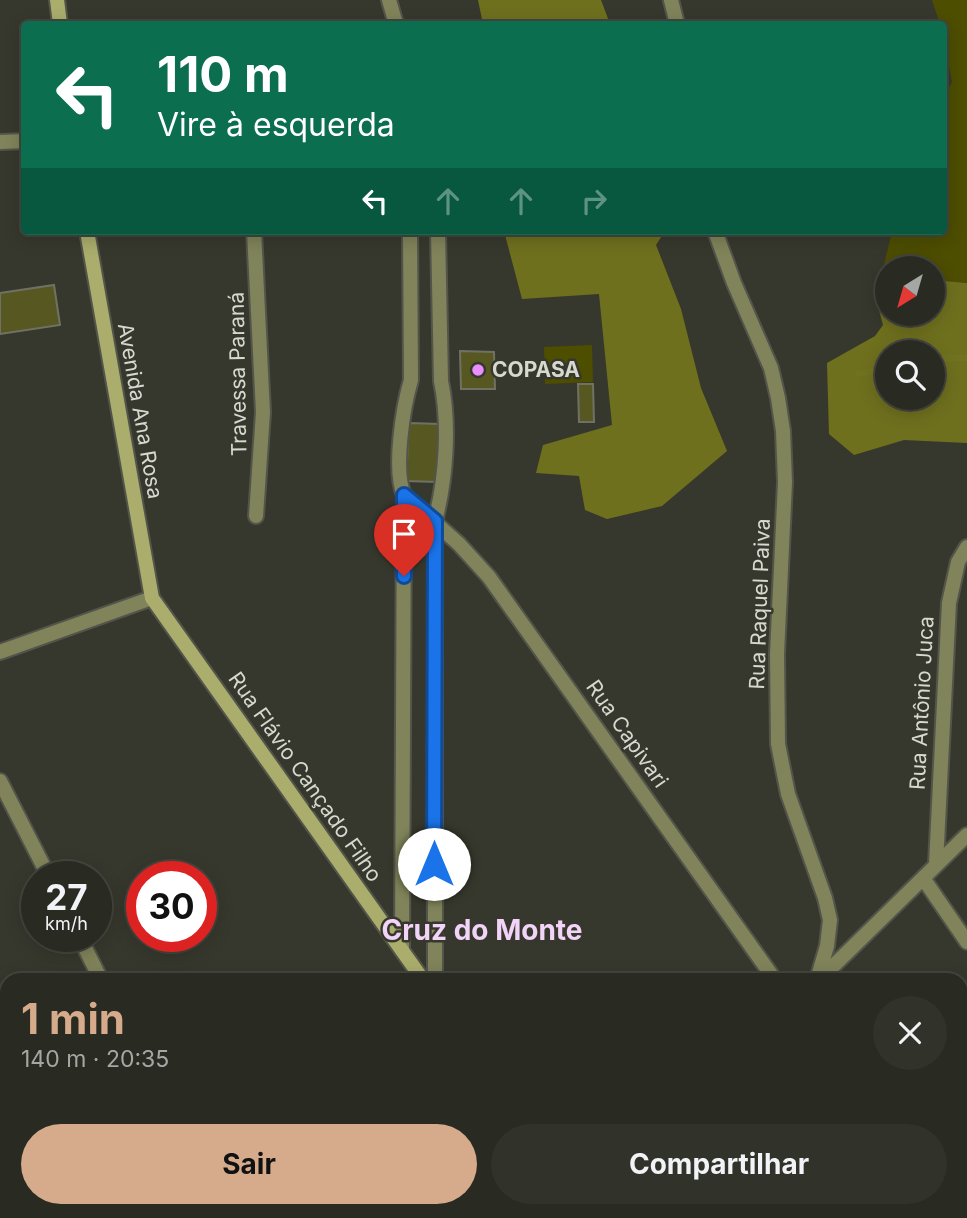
<!DOCTYPE html>
<html lang="pt">
<meta charset="utf-8">
<style>
:root{--surface:#292a22;--page:#31322a;--text:#f1f3f6;--muted:#a5a7a5;--line:#454640;--accent:#d6ab8b}
body{margin:0;font-family:Inter,sans-serif;background:var(--page);color:var(--text);height:100vh;display:flex;flex-direction:column;font-size:26px;white-space:nowrap}
*{box-sizing:border-box;margin:0}
p{font-size:23px;color:var(--muted)}
.icon{flex:none;width:38px;height:38px;fill:none;stroke:currentColor;stroke-width:2;stroke-linecap:round;stroke-linejoin:round}
.map{position:relative;flex:1;overflow:hidden}
.sheet{position:absolute;left:0px;top:973px;width:968px;height:245px;display:flex;flex-direction:column;background:var(--surface);border-radius:21px 21px 0 0;box-shadow:0 4px 18px #0003,0 0 0 2px var(--line)}
.sheet>*{flex:none}
.guide{position:absolute;left:21px;top:21px;width:926px;height:214px;border-radius:7px;box-shadow:0 4px 18px #0003,0 0 0 2px var(--line);background:#0b6e4f;color:#fff;overflow:hidden}
.needle{width:46px;rotate:217deg}
.buttons{position:absolute;left:875px;top:256px;display:grid;gap:14px}
.buttons a{display:grid;place-items:center;width:70px;height:70px;border-radius:50%;background:var(--surface);box-shadow:0 4px 18px #0003,0 0 0 2px var(--line);font-size:35px}
.speed{position:absolute;left:21px;top:861px;display:flex;gap:14px;font-size:35px;font-weight:700;text-align:center}
.speed>*{display:grid;place-content:center;width:91px;height:91px;border-radius:50%;background:var(--surface);box-shadow:0 4px 18px #0003,0 0 0 2px var(--line);line-height:1}
.speed small{font-size:18px;font-weight:400}
.speed .limit{border:10px solid #d22;background:#fff;color:#111}
.pin{position:absolute;display:grid;place-items:center;width:60px;height:60px;color:#fff;margin:-72px -30px;border-radius:50% 50% 50% 0;rotate:-45deg;box-shadow:0 0 7px #0007}
.pin .icon{rotate:45deg}
.me{position:absolute;width:77px;margin:-38px;rotate:0deg;stroke-linejoin:round;filter:drop-shadow(0 0 5px #0008)}
.turn{display:flex;align-items:center;gap:24px;height:147px;padding:0 21px;font-size:32px}
.turn .icon{width:91px;height:91px;stroke-width:2.5}
.turn b{display:block;font-size:49px;line-height:60px}
.lanes{display:flex;align-items:center;height:66px;padding:0 21px;background:#0003;justify-content:center;gap:35px;direction:ltr}
.lanes .off{opacity:.35}
.round{display:grid;place-items:center;flex:none;width:74px;height:74px;border-radius:37px;background:var(--page)}
.overview{display:flex;align-items:center;justify-content:space-between;height:119px;padding:0 21px}
h1{font-size:42px;font-weight:700;line-height:52px;color:var(--accent)}
.cta{display:flex;gap:14px;margin-top:auto;padding:14px 21px}
.cta a{flex:1;height:80px;border-radius:42px;background:var(--accent);color:#111;font-size:28px;font-weight:700;line-height:80px;text-align:center}
.cta a+a{background:var(--page);color:var(--text)}
.map>svg:first-child{display:block}
</style>
<div class="map">
<svg width="967" height="1218" viewBox="0 0 967 1218">
<rect width="100%" height="100%" fill="#37382d"/>
<!-- green -->
<path fill="#4d4e00" d="M932,0H967V283L933,280V268H887V294L876,299L892,231H943V99L952,82L943,37V24H940Z
M592,345L593,382L545,384L544,347Z
M7,1036V1211H121L125,1218H0V1040Z"/>
<!-- forest -->
<path fill="#6f701e" fill-rule="evenodd" d="M478,0H601L610,24H483Z
M504,231H665L656,245L681,309L701,388L727,451L662,506L607,519L585,510L579,476L536,473L543,445L612,425L599,294L522,299Z
M933,280L967,283V443L904,440L854,455L829,434L827,363L875,336L883,325L876,299L887,294V313H933ZM887,352H933V397H887Z"/>
<g fill="none" stroke-linecap="round" stroke-linejoin="round">
<!-- stream -->
<path stroke="#717321" stroke-width="6" d="M933,358H967
M859,374L887,368"/>
</g>
<!-- building -->
<path fill="#575821" stroke="#707164" stroke-width="2" d="M54,285L60,325L0,334V293Z
M460,351L494,352L495,389H461Z
M578,384H593L594,422H579Z
M409,423L440,424L438,482L406,481Z"/>
<g fill="none" stroke-linecap="round" stroke-linejoin="round">
<defs>
<path id="minor" d="M389,0L396,24
M671,0L677,24
M0,142L24,141
M254,231L263,412L256,516
M715,231L734,283L771,368L778,398L783,431L785,482L777,654L778,744L788,794L825,898L830,920L827,946L817,980
M404,495L459,544L489,577L775,980
M0,652L152,598
M0,781L49,877
M936,864L949,603L958,562L967,547
M923,878L967,942
M79,936L101,980
M402,950L404,495C393,470 403,407 411,380L410,231
M435,980V521C446,479 450,424 441,381L438,231
M819,980L967,835
M961,1179L967,1175
M211,1211L214,1218
M933,1211L938,1218
M577,1218L583,1211"/>
<path id="secondary" d="M57,0L60,24
M87,231L152,598L423,980
M593,1211L599,1218"/>
</defs>
<!-- minor casing -->
<use href="#minor" stroke="#54554a" stroke-width="18"/>
<!-- secondary casing -->
<use href="#secondary" stroke="#54554a" stroke-width="18"/>
<!-- minor -->
<use href="#minor" stroke="#81835a" stroke-width="14"/>
<!-- secondary -->
<use href="#secondary" stroke="#aaad6c" stroke-width="14"/>
</g>
<g fill="none" stroke-linecap="round" stroke-linejoin="round">
<defs>
<path id="route" d="M404,576V495L435,521L434,864"/>
</defs>
<!-- route casing -->
<use href="#route" stroke="#114b97" stroke-width="18"/>
<!-- route -->
<use href="#route" stroke="#1a73e8" stroke-width="12"/>
</g>
<!-- markers -->
<circle fill="#ea8dfd" stroke="#37382d" stroke-width="2.5" cx="478" cy="370" r="7"/>
<g text-anchor="middle" stroke-width="5" stroke-linejoin="round" paint-order="stroke">
<!-- poi labels -->
<g font-size="21" font-weight="bold" fill="#d7d8d0" stroke="#37382d" text-anchor="start">
<text x="492" y="377">COPASA</text>
</g>
<!-- street labels -->
<g font-size="21" fill="#d7d8d0" stroke="#37382d">
<text transform="translate(238 374) rotate(-91)" y="7">Travessa Paraná</text>
<text transform="translate(140 411) rotate(80)" y="7">Avenida Ana Rosa</text>
<text transform="translate(760 604) rotate(-88)" y="7">Rua Raquel Paiva</text>
<text transform="translate(922 703) rotate(-87)" y="7">Rua Antônio Juca</text>
<text transform="translate(627 734) rotate(55)" y="7">Rua Capivari</text>
<text transform="translate(305 777) rotate(55)" y="7">Rua Flávio Cançado Filho</text>
</g>
<!-- district labels -->
<g font-size="28" font-weight="bold" fill="#f3d4f9" stroke="#37382d">
<text x="482" y="940">Cruz do Monte</text>
</g>
</g>
</svg>
<div class="buttons">
<a><svg class="needle" viewBox="-14 -14 28 28"><path d="M0-13l5 13h-10z" fill="#e53935"/><path d="M0 13l5-13h-10z" fill="#a5a7a5"/></svg></a>
<a><svg class="icon" aria-label="search" viewBox="0 0 24 24"><circle cx="10" cy="10" r="6"/><path d="M15 15l6 6"/></svg></a>
</div>
<div class="speed"><div>27<small>km/h</small></div><div class="limit">30</div></div>
<div class="pin" style="left:404px;top:576px;background:#d93025"><svg class="icon" aria-label="arrive" viewBox="0 0 24 24"><path d="M6 21V4h12l-3 4 3 4H6"/></svg></div>
<svg class="me" style="left:434px;top:864px" viewBox="-20 -20 40 40"><circle r="19" fill="#fff"/><path d="M0-13L10 11 0 6-10 11z" fill="#1a73e8"/></svg>
<div class="guide">
<div class="turn"><svg class="icon" aria-label="left" viewBox="0 0 24 24"><path d="M17 20v-9H6M10 6l-5 5 5 5"/></svg><div><b>110 m</b>Vire à esquerda</div></div>
<div class="lanes"><svg class="icon" aria-label="left" viewBox="0 0 24 24"><path d="M17 20v-9H6M10 6l-5 5 5 5"/></svg><svg class="icon off" aria-label="ahead" viewBox="0 0 24 24"><path d="M12 20V5M6 11l6-6 6 6"/></svg><svg class="icon off" aria-label="ahead" viewBox="0 0 24 24"><path d="M12 20V5M6 11l6-6 6 6"/></svg><svg class="icon off" aria-label="right" viewBox="0 0 24 24"><path d="M7 20v-9h11M14 6l5 5-5 5"/></svg></div>
</div>
<section class="sheet">
<div class="overview"><div><h1>1 min</h1><p>140 m · 20:35</p></div><a class="round"><svg class="icon" aria-label="close" viewBox="0 0 24 24"><path d="M6 6l12 12M18 6L6 18"/></svg></a></div>
<div class="cta"><a>Sair</a><a>Compartilhar</a></div>
</section>
</div>
